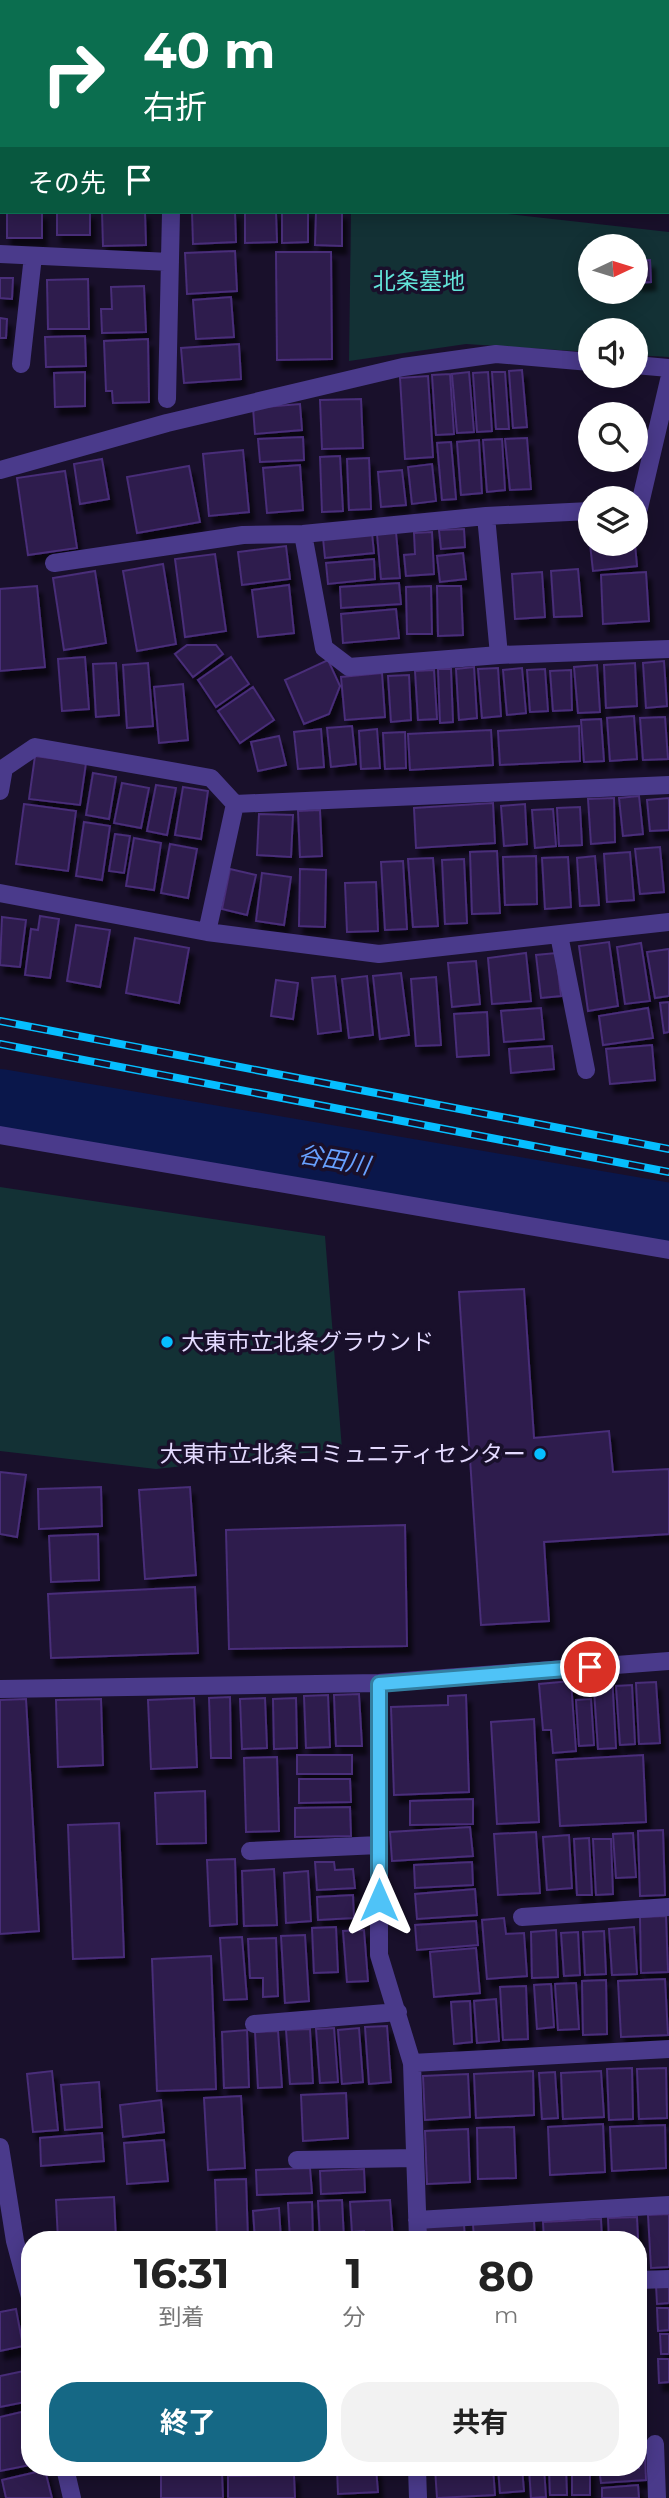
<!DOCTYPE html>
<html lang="ja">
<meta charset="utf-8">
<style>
:root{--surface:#fff;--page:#f2f2f2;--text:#222;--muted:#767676;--accent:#156885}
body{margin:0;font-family:Montserrat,"Noto Sans JP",sans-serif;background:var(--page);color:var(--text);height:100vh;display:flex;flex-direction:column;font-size:26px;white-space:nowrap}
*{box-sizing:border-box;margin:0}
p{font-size:23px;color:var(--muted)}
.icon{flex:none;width:38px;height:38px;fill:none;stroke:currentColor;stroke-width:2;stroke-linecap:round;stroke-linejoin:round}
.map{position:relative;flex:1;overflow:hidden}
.panel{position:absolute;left:21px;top:2231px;width:626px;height:245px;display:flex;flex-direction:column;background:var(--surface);border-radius:28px;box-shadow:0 4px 18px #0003}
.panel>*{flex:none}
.top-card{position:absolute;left:0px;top:0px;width:670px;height:214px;box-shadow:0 4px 18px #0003;background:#0b6e4f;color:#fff;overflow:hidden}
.needle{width:46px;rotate:86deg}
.buttons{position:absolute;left:578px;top:234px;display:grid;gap:14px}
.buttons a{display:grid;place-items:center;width:70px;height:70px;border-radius:50%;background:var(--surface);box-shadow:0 4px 18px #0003;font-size:35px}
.pin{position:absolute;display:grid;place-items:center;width:60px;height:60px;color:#fff;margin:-30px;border:4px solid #fff;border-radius:50%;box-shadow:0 2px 7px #0007}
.me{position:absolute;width:77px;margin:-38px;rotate:0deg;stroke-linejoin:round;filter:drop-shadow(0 0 5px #0008)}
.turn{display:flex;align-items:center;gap:24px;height:147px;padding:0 28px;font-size:32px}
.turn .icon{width:91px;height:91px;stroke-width:2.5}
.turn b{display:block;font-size:49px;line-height:60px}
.then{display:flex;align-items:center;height:66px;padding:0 28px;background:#0003;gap:14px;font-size:26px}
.eta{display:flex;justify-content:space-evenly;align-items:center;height:119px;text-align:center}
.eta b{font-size:42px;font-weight:700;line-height:49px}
.action{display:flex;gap:14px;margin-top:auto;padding:14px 28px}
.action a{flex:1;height:80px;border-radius:28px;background:var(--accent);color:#fff;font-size:28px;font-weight:700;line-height:80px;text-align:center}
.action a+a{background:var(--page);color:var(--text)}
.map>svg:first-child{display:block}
</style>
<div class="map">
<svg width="669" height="2498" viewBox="0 0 669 2498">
<defs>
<filter id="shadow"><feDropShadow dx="4.5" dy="8" stdDeviation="2" flood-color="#0009"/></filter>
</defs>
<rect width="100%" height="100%" fill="#19102b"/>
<!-- green -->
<path fill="#133135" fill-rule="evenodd" d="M351,212H491L669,232V357L635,355V331H590V352L466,344L349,361ZM590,247H635V292H590Z
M0,1187L325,1236L342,1449L156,1469L0,1451Z"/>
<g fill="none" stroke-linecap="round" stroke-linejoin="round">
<!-- river -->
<path stroke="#0a174b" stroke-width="68" d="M0,1103L669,1217"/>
</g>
<!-- building -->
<path fill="#2e1c4d" stroke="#482d79" stroke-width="2" filter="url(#shadow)" d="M7,212H42V238H7Z
M57,212H90V235H57Z
M102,212H145L146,245L103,246Z
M192,212H235L236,242L193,244Z
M245,212H276L277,242L245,243Z
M282,212H308V242L282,243Z
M316,212H342V246L315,245Z
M235,251L237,291L187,294L185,253Z
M276,252H331L332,359L277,360Z
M650,260L651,282L637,283L636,261Z
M0,278H13L12,299L0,298Z
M88,279L89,329H48L47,280Z
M144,286L146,332L102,333L101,309H112L111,287Z
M231,297L234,337L196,339L193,300Z
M0,318L7,319L6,338H0Z
M85,336L86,366L46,367L45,337Z
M148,339L149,402L113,403L112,391H106L104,341Z
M239,344L241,379L184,383L181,348Z
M522,370L527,427L513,428L509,371Z
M85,372V406L55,407L54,373Z
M469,372L474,432L457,433L452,374Z
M488,372L492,431L477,432L473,373Z
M492,372H505L509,429H496Z
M450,374L454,434L436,435L432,375Z
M428,376L433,457L405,459L400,378Z
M361,399L363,448L322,449L320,400Z
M300,404L302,430L255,434L253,408Z
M303,437L304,460L260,462L258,439Z
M527,438L531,489L510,490L505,439Z
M502,439L505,490L487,492L483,440Z
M479,440L482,493L461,495L457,442Z
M451,442L456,499L442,500L437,443Z
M243,450L249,512L209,516L203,454Z
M340,456L343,511L322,512L320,457Z
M369,458L371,509L349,510L347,459Z
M102,459L109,499L80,504L74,464Z
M432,464L436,501L412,504L408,467Z
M300,465L303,510L267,513L263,468Z
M189,466L200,522L137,533L127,477Z
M402,470L406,505L381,507L378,472Z
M65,471L77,548L28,555L17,478Z
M464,529L465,547L441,549L439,530Z
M396,532L400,578L381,579L377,534Z
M432,532L434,574L406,576L404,555L415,554L414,533Z
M372,533L374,553L325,558L323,538Z
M590,544H635L637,566L593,571Z
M286,546L290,579L242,585L238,552Z
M463,553L466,579L440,582L437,556Z
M215,554L226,631L185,637L175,559Z
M374,559L375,579L328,584L326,563Z
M163,564L176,644L137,651L123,571Z
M578,569L582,616L554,617L551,571Z
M95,571L106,643L64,650L53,578Z
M542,572L545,617L515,619L512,574Z
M646,572L649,621L603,624L601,575Z
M399,583L401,604L341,608L340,587Z
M289,585L294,633L258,637L252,590Z
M37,586L45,667L0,671V589Z
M431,586L432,634H407L406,587Z
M437,586H461L463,635L438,636Z
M396,609L399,638L343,643L341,614Z
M187,645H216L223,654L193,677L175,654Z
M85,657L89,709L62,711L58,659Z
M231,657L249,684L216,707L198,680Z
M328,660L340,686L329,714L304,724L285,680Z
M664,661L667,706L646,708L643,663Z
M116,663L119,715L96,717L93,664Z
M148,663L153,726L127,728L123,665Z
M635,663L637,706L606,708L604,665Z
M597,665L600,712L578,713L574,667Z
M474,667L477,718L459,720L456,669Z
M498,668L501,716L482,718L478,669Z
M522,668L526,713L507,715L503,670Z
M438,669H451L453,722L440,723Z
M545,669L548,711L530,712L527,670Z
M434,670L437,719L418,720L415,671Z
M571,670L572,710L553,711L550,671Z
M382,673L385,717L345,720L341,677Z
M409,675L411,720L391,722L388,676Z
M183,684L188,740L159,743L154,687Z
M253,687L274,720L240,743L218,711Z
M634,716L637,759L610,761L607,718Z
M665,717L668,759L643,760L640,718Z
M601,719L604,761L584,762L581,720Z
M352,726L356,764L331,767L327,728Z
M579,726L580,761L500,765L498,731Z
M321,729L324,767L298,769L294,732Z
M377,729L380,768L361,769L359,731Z
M491,730L493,765L410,770L408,734Z
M405,732L406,768L385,769L383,733Z
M279,736L286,765L258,771L251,742Z
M35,756L86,763L80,805L29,799Z
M93,773L116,777L109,819L86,815Z
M122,783L149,788L141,828L114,823Z
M156,785L176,788L167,835L147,831Z
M183,787L208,791L201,839L175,835Z
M639,796L643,834L623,836L619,798Z
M614,798L615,842L591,844L588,799Z
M669,798V830L650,831L647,800Z
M493,803L495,843L416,848L414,808Z
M24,804L76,811L68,871L16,864Z
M525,804L527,844L504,846L501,806Z
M580,807L582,845L559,846L557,808Z
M553,809L556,846L535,848L532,810Z
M320,810L322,856L300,857L298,811Z
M259,814L293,815L291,857L257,855Z
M84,822L110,826L102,880L76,876Z
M115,834L130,836L124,873L109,871Z
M134,838L161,843L154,890L126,886Z
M170,844L197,849L188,898L161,893Z
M660,847L664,892L640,894L635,849Z
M497,851L500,913L472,914L470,852Z
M630,852L634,900L607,902L604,854Z
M536,856L537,904L505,905L503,857Z
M595,856L599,905L580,906L577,858Z
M568,857L571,907L545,909L542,858Z
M433,858L438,926L413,927L408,859Z
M464,859L467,923L445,924L442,860Z
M403,861L407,929L385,930L381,862Z
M230,869L256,875L247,915L222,909Z
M300,869L326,870L325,927L299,926Z
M262,873L291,877L284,925L256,921Z
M376,882L378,931L347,932L345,883Z
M40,916L59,919L50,978L25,975L31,929L38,930Z
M2,917L26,920L20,967L0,965Z
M76,925L110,930L100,987L67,981Z
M135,938L189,948L179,1003L126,993Z
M609,942L618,1006L588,1011L579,946Z
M641,943L650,1001L625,1004L617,947Z
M669,949V996L655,998L647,952Z
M526,953L531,1001L492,1004L488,958Z
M556,953L561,996L541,998L536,955Z
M476,961L480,1004L452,1007L448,963Z
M401,973L409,1035L380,1039L373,976Z
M335,976L341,1031L318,1034L312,978Z
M367,976L373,1035L349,1038L342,979Z
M436,977L441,1045L416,1046L411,979Z
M276,980L298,983L293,1019L271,1016Z
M669,1002V1032L664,1033L660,1003Z
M541,1008L544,1039L504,1042L501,1011Z
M648,1008L653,1038L603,1045L599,1016Z
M487,1012L489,1055L457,1057L454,1014Z
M652,1045L655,1080L610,1084L606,1049Z
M552,1046L554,1069L511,1073L509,1049Z
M524,1289L534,1438L609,1431L613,1472L669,1469V1534L544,1542L549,1621L481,1625L459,1292Z
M0,1472L26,1475L17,1537L0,1534Z
M101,1487L102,1526L39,1529L38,1489Z
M190,1487L196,1575L145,1579L139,1490Z
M405,1525L407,1646L229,1649L226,1530Z
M98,1534L99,1580L51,1582L49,1536Z
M195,1587L198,1653L51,1658L48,1594Z
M612,1674L616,1748L598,1749L593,1675Z
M571,1681L576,1751L553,1753L551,1730H543L539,1684Z
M656,1682L660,1743L639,1744L636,1683Z
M632,1685L635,1744L620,1745L616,1686Z
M359,1694L362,1746H336L334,1695Z
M328,1695L330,1747L306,1748L304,1696Z
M466,1695L469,1792L394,1795L391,1707L448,1705V1696Z
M230,1697L231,1758H211L209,1698Z
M194,1698L197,1767L151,1769L148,1700Z
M265,1698L267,1748L242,1749L240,1699Z
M296,1698L297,1748L274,1749L273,1699Z
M26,1699L39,1931L0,1934V1700Z
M101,1699L103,1765L58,1767L56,1700Z
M591,1699L594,1745L579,1746L576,1700Z
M534,1719L539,1822L497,1824L491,1722Z
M297,1755H352V1774H297Z
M643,1755L646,1822L560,1826L556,1760Z
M277,1757L279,1831L246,1832L244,1758Z
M299,1779H350L351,1802L299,1803Z
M205,1791L206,1843L157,1844L155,1793Z
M473,1799V1824L410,1825V1801Z
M350,1807L351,1836L295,1837V1808Z
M119,1823L124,1957L73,1959L68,1825Z
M470,1827L473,1856L392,1861L390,1832Z
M663,1830L665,1895L640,1896L638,1831Z
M536,1832L540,1893L498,1895L494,1834Z
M633,1833L636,1877L616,1878L613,1834Z
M569,1835L572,1888L547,1890L543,1837Z
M589,1838L592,1895H577L574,1839Z
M593,1839H611L613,1894L596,1895Z
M235,1859L237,1924L210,1926L207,1860Z
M315,1862H334L335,1870L353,1869L355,1888L317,1890Z
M472,1862L473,1885L415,1888L414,1865Z
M274,1869L277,1925L244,1926L242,1871Z
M308,1871L311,1921L286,1923L284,1873Z
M475,1889L477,1915L417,1919L415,1894Z
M353,1895L354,1918L318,1920L317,1897Z
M666,1916L668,1972L641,1973L640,1917Z
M504,1918L506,1934L524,1933L527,1976L487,1979L482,1920Z
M476,1921L478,1945L417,1950L415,1925Z
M336,1927L338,1972L314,1973L312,1928Z
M634,1927L637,1974L612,1975L609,1929Z
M364,1930L368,1981L347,1982L343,1931Z
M556,1930L558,1977L532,1978L531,1932Z
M604,1931L606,1974L585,1975L583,1932Z
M578,1932L580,1975L564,1976L561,1933Z
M305,1935L309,2001L285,2003L281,1936Z
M242,1937L247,1999L224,2000L220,1938Z
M276,1938L278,1996L263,1997V1978H250L248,1939Z
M476,1948L480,1993L434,1997L430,1952Z
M211,1956L216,2089L157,2091L152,1959Z
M665,1979L668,2035L621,2037L618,1981Z
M606,1980L607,2034L583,2035L582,1981Z
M576,1983L579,2029L558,2030L555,1984Z
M551,1984L554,2027L537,2029L534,1985Z
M526,1986L528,2039L503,2040L500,1987Z
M496,1999L499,2041L477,2043L474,2001Z
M470,2001L472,2042L454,2044L451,2002Z
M387,2026L391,2082L369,2084L365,2027Z
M334,2028L338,2082L320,2083L316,2029Z
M359,2028L363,2082L342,2084L338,2030Z
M310,2029L313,2083L290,2084L286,2030Z
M247,2030L249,2087L224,2088L222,2032Z
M278,2031L282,2087L258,2088L255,2032Z
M632,2068L633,2119L609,2120L607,2069Z
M666,2068L667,2118L639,2119L637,2069Z
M52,2071L58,2130L33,2132L27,2074Z
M533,2071L534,2115L476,2118L474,2074Z
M601,2071L604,2117L563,2119L561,2073Z
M555,2072L558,2118L542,2119L539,2073Z
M468,2074L470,2117L425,2120L423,2076Z
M99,2082L102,2127L65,2130L61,2085Z
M346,2093L348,2138L303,2141L301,2095Z
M241,2096L245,2168L208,2170L204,2098Z
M161,2100L164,2132L123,2137L120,2105Z
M603,2124L605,2172L550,2175L548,2127Z
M665,2125L666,2168L612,2171L610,2127Z
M514,2127L516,2178L478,2179L477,2128Z
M468,2129L470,2182L427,2184L425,2131Z
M102,2133L104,2161L41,2166L40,2138Z
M164,2140L168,2181L127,2184L124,2143Z
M310,2168L312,2193L257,2195L256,2170Z
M364,2169L365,2192L321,2194L320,2171Z
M246,2179L248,2240H217L215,2180Z
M114,2197L116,2240H58L56,2200Z
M342,2200L344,2240H320L318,2201Z
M390,2200L393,2240H364V2231L352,2232L350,2202Z
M312,2202L313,2240H290L288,2203Z
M279,2208L281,2240H255L253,2211Z
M669,2214V2267L651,2268L648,2215Z
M637,2217L638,2240H609L608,2218Z
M601,2219L602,2240H544L543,2222Z
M534,2220L535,2240H474L473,2224Z
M464,2224L465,2240H425L424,2226Z
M204,2234L205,2240H174V2236Z
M656,2285H669V2303L657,2304Z
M657,2308H669V2330L658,2331Z
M16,2309L23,2346L0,2351V2312Z
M660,2334H669V2354H661Z
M658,2359H669V2382L659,2383Z
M24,2371L30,2401L0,2407V2376Z
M30,2410V2465L0,2471V2417Z
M639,2456H645L646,2480L601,2483L599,2468H639Z
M337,2468H376L378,2492L338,2494Z
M435,2468H493L495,2495L437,2498Z
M498,2468H522L524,2491L500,2493Z
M529,2468H544L546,2497L531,2498Z
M549,2468H566L567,2495H550Z
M572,2468H590V2495H572Z
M45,2470L52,2498H6L2,2480Z
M222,2472L223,2498H161V2473Z
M294,2475L295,2498H228V2476Z
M638,2485L639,2498H602V2488Z"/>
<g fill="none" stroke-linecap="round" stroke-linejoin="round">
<!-- minor -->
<path stroke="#4a3a8b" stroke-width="18" d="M433,0L434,2
M176,2V0
M0,112H2
M668,135H669
M0,254L170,262
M21,364L33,256
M635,365L669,368
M167,399L171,212
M0,470L167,423L403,367L496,354L590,362
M635,508H639L669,380
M486,516L499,655
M303,534L324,648L349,667L499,655L669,649
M54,563L243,535L303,534L486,516L590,511
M0,791L4,768L35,747L211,778L235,804L207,932
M235,804L669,785
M0,893L207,932L379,954L669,922
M559,935L586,1070
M0,1135L669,1250
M379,1683V1955L412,2063L418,2240
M0,1689L379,1683L669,1661
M250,1851L379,1845
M522,1917L669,1907
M254,2024L398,2012
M412,2063L669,2049
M0,2147L15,2241L30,2297
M297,2160L415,2158
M417,2220L669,2205
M639,2280L669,2279
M655,2444L657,2498
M65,2468L72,2498
M417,2468L418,2498"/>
<defs>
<path id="rail" d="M0,1021L669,1149
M0,1044L669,1172"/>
</defs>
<!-- rail casing -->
<use href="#rail" stroke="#06beff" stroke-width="8"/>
<!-- rail -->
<use href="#rail" stroke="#19102b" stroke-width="5" stroke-dasharray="16" stroke-linecap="butt"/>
</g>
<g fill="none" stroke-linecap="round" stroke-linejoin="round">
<defs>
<path id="route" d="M379,1900V1684L590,1667"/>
</defs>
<!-- route casing -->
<use href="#route" stroke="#337fa1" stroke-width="18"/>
<!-- route -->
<use href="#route" stroke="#4fc3f7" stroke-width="12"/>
</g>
<!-- markers -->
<g fill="#06beff" stroke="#19102b" stroke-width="2.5">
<circle cx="167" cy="1342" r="7"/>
<circle cx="540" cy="1454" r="7"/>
</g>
<g text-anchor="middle" stroke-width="7" stroke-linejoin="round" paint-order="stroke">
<!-- park labels -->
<g font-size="23" fill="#62e3d8" stroke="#19102b">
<text x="419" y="289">北条墓地</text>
</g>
<!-- poi labels -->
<g font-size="23" fill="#e4daff" stroke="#19102b" text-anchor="start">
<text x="181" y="1350">大東市立北条グラウンド</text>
<text x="526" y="1462" text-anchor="end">大東市立北条コミュニティセンター</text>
</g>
<!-- water labels -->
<g font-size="24" font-style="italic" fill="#68a1ff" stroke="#19102b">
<text transform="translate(334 1160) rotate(10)" y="8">谷田川</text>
</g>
</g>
</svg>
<div class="buttons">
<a><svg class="needle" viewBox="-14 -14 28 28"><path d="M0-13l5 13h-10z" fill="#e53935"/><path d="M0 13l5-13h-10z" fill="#767676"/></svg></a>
<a><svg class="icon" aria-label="sound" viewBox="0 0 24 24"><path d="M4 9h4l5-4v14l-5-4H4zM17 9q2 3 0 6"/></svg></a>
<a><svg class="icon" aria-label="search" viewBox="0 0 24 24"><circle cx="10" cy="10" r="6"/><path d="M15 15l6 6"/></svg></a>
<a><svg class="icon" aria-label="layers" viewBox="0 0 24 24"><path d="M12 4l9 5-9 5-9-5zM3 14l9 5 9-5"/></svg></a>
</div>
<div class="pin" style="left:590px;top:1667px;background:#d93025"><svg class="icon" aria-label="arrive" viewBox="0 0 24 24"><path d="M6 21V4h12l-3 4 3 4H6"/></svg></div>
<svg class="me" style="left:379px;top:1900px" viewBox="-20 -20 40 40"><path d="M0-17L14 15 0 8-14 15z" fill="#4fc3f7" stroke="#fff" stroke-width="4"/></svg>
<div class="top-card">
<div class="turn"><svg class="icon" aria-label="right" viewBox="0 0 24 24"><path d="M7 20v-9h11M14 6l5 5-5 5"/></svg><div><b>40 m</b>右折</div></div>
<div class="then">その先<svg class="icon" aria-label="arrive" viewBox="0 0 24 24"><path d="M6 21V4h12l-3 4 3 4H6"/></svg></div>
</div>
<section class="panel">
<div class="eta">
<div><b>16:31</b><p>到着</p></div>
<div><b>1</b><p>分</p></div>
<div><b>80</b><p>m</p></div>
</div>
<div class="action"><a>終了</a><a>共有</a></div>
</section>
</div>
